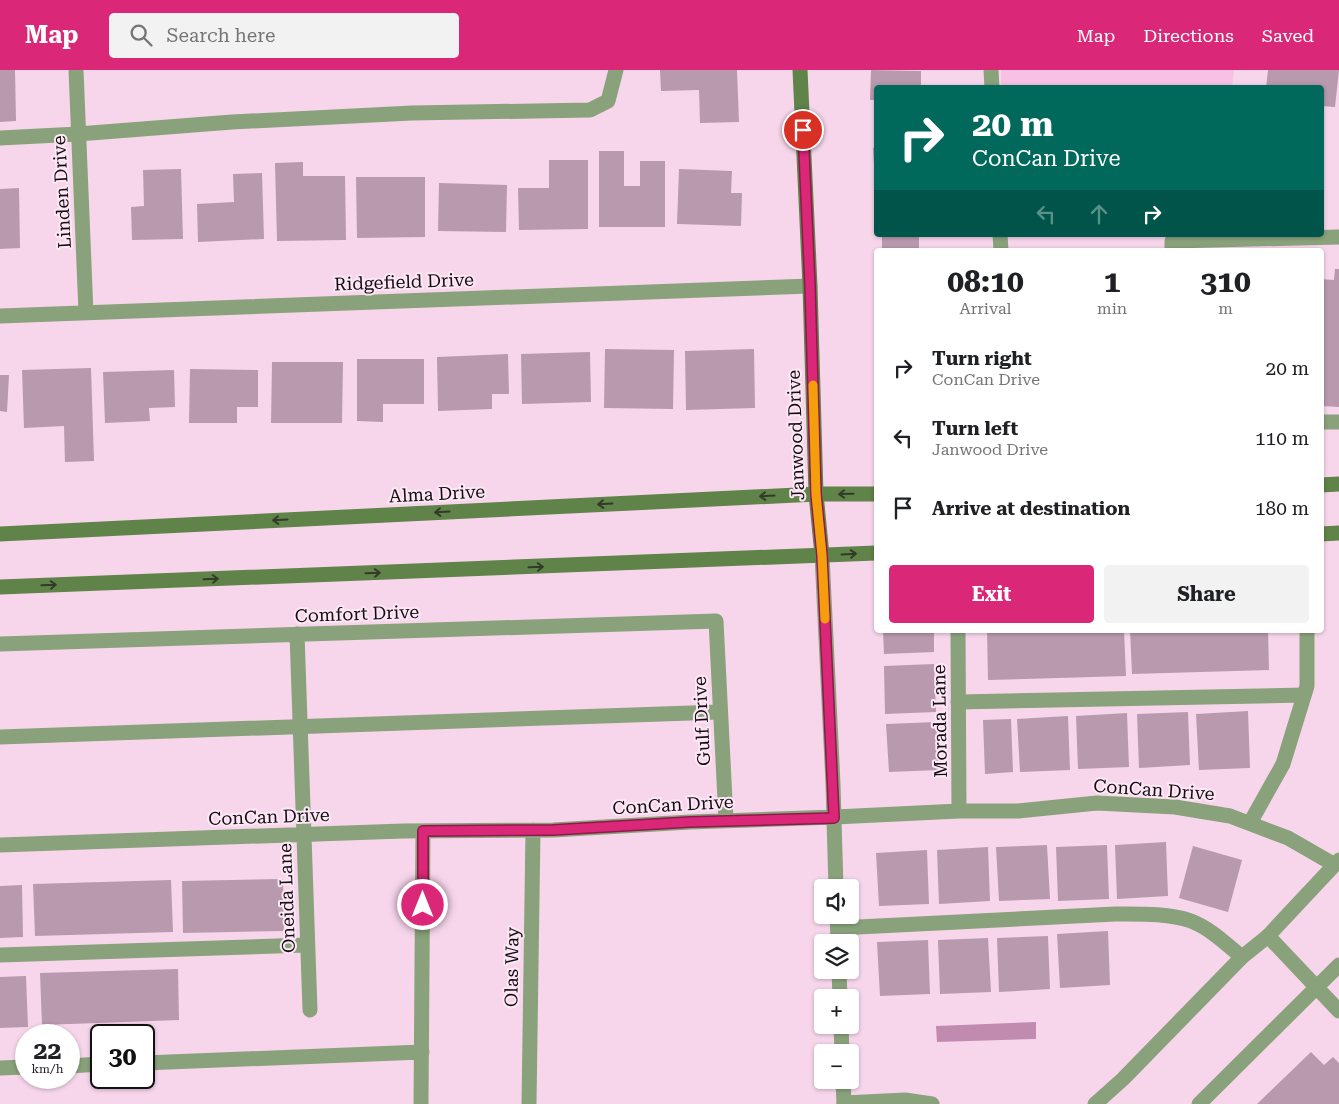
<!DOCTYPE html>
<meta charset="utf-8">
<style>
:root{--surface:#fff;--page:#f2f2f2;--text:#202124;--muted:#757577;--accent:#db2777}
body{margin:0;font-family:"Roboto Serif",serif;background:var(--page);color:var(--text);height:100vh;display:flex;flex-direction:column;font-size:19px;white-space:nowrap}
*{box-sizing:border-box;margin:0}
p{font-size:16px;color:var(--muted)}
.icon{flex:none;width:28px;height:28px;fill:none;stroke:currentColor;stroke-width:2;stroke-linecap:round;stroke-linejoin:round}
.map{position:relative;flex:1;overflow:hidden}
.panel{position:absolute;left:874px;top:178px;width:450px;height:385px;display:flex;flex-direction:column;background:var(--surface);border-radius:5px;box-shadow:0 1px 4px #0004}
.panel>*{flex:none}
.banner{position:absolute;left:874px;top:15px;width:450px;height:152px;border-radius:5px;box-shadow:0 1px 4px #0004;background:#00695c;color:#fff;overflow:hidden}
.fabs{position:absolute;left:814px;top:809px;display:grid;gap:10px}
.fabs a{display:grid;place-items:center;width:45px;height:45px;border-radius:5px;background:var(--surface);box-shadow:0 1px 4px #0004;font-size:25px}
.speed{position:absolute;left:15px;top:954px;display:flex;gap:10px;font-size:25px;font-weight:700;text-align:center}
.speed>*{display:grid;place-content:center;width:65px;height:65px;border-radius:50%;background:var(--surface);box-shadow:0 1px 4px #0004;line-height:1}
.speed small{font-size:12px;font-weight:400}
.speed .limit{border:2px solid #111;border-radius:8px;background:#fff;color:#111}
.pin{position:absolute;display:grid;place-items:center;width:42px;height:42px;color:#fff;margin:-21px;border:2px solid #fff;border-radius:50%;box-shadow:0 1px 5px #0007}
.me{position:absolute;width:55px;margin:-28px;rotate:0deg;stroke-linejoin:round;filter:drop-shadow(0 0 4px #0008)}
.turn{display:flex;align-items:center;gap:18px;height:105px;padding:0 15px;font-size:22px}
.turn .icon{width:65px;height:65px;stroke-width:2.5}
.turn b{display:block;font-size:35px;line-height:42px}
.lanes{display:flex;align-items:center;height:48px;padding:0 15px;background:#0003;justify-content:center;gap:25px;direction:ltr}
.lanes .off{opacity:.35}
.eta{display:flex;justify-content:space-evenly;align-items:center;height:85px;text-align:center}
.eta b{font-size:30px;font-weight:700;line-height:35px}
.cta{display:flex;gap:10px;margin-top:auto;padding:10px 15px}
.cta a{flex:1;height:58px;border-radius:5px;background:var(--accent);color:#fff;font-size:20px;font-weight:700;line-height:58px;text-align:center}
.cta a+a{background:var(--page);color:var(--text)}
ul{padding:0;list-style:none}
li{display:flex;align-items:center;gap:15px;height:70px;padding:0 15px}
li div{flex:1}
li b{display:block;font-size:19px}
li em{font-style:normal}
header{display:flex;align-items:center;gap:30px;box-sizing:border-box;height:70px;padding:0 25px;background:var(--accent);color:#fff}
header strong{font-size:24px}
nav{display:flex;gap:28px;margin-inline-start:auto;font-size:18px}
.search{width:350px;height:45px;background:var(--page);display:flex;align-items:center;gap:12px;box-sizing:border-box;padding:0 18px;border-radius:5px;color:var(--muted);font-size:19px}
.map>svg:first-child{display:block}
</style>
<header>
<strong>Map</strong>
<div class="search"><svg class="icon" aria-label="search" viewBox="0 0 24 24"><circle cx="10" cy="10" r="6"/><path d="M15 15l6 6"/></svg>Search here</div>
<nav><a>Map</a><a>Directions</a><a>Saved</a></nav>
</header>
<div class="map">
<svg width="1339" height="1034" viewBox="0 0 1339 1034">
<rect width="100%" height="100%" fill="#f7d6ec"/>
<!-- green -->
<path fill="#f7c1e6" d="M1001,0H1234L1232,17L1001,18Z"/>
<!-- water -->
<path fill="#c08baf" d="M1036,952V969L937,972L936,956Z"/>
<!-- building -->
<path fill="#b899ad" d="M0,0H15L16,51L0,52Z
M660,0H737L739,52L700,53L699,20L661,21Z
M871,0L921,1V18H876V30H870Z
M1268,0H1339L1335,37L1321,36V18H1266Z
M876,77V111H875L873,78Z
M599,81H624V116H640V91H665V157H599Z
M549,90H588V159L519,160L518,118H549Z
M303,92V106H345L346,170L277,171L275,93Z
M181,99L183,169L132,170L131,137L144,136L143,100Z
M679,99L732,101L731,123H742L741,156L677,154Z
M262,103L264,169L198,172L197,134L234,132L233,104Z
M356,107H425V167L357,168Z
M439,113L507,115L506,162L438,161Z
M19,118L20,178L0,179V119Z
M882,165H919V180H882Z
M1335,199H1339V337L1321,336V209L1334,210Z
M605,279L674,280L673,339L604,338Z
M754,279L755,338L686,340L685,281Z
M590,282L591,332L522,334L521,284Z
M508,284L509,324H492V339L438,341L437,287Z
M357,289H424V334H383V352L357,351Z
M272,292H343L342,353H271Z
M91,298L94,391L65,392L64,356L24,358L22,300Z
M190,299L258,300V337H237V353H189Z
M174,300L175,337L149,338L150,351L105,353L103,302Z
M0,305H9L7,342L0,341Z
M883,560H934V582L884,584Z
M987,560H1124L1126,606L988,610Z
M1130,560H1268L1269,600L1132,604Z
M934,594L936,642L885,644L884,596Z
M1248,641L1250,698L1199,700L1196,644Z
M1188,642L1190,695L1139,698L1137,644Z
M1127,643L1129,697L1078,699L1076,646Z
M1068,646L1070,700L1020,702L1017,649Z
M1011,649L1013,702L985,704L983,650Z
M937,652L939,700L889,702L886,654Z
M1166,772L1168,826L1117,829L1115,775Z
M1047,775L1050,829L999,831L996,777Z
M1107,775L1109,829L1058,831L1056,777Z
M1193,776L1242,790L1228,842L1179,828Z
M988,777L990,831L939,834L937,780Z
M927,780L929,834L879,836L876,783Z
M283,809L284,861L183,863L182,811Z
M171,810L173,862L35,866L33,814Z
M22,815L23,867L0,868V816Z
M1108,861L1110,915L1060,918L1057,864Z
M1048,866L1050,919L999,922L997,868Z
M988,868L991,922L940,924L938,870Z
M928,870L930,924L880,926L877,872Z
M178,899L179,950L42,955L40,903Z
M26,906L28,957L0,958V907Z
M1311,982L1324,995L1333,987L1339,993V1034H1257Z"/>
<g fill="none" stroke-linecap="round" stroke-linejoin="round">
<!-- lane -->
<path stroke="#89a27b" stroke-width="15" d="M991,0L992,18
M0,68L78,64L232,52L412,43L590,40L608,31L616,0
M1000,165L1001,180
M1172,180V171L1339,167
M1321,352H1339
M958,632L1304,625
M0,667L720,642
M838,858L1115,844C1139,844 1169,843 1191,851C1210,858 1227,875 1242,887
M1268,866L1339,941
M0,885L307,875
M844,1033L905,1030L932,1034
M1199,1034L1339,895"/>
<!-- street -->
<path stroke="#89a27b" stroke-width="15" d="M76,0L86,243
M0,246L810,216
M822,485L833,714L836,818
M958,560L959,741
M297,564L310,940
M0,574L716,551L726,750
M1250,753L1283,694L1307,616V560
M0,775L403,761L553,760L690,752L835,747L959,741H1018L1097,733L1175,737L1230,746L1288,768L1335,795
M837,845L838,872
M839,900L840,928
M841,955L842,982
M144,993L422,982
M69,996L101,994
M0,998L26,997
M843,1010L844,1034
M421,1034L423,761
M529,1034L533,760
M1095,1034L1123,1009L1242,887L1268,866L1339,790"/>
<!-- secondary -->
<path stroke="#5f8348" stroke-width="15" d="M800,0L810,216L816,424L822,485
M1321,415L1339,414
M0,464L816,424H876
M1321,464L1339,463
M0,517L876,483"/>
</g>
<!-- one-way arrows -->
<defs><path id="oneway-shaft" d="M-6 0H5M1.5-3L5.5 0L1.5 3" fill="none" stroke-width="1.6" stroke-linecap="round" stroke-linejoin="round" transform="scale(1.25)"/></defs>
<g stroke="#333b28">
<use href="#oneway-shaft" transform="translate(846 424) rotate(179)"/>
<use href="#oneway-shaft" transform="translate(767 426) rotate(177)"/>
<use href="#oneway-shaft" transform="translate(605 434) rotate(177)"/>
<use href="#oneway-shaft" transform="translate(442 442) rotate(177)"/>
<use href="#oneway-shaft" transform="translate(280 450) rotate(177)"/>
<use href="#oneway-shaft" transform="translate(849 484) rotate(-3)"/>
<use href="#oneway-shaft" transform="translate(536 497) rotate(-2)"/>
<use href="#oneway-shaft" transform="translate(373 503) rotate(-2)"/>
<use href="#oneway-shaft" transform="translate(211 509) rotate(-2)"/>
<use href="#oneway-shaft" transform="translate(49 515) rotate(-2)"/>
</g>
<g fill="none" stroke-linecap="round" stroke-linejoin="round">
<defs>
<path id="route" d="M423,835V761L553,760L690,752L834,748L822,485L816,424L810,216L803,60"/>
</defs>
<!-- route casing -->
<use href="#route" stroke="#8e194d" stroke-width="12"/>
<!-- route -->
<use href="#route" stroke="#db2777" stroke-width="9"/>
<!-- slow -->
<path stroke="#f59e0b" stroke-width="9" d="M813,315L816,424L822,485L825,549"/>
</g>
<g text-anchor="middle" stroke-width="4" stroke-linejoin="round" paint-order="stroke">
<!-- street labels -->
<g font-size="18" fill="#150b12" stroke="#fce8f5">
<text transform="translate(62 122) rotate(-93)" y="6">Linden Drive</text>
<text transform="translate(404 212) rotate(-2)" y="6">Ridgefield Drive</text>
<text transform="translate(796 365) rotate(-92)" y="6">Janwood Drive</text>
<text transform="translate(437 424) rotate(-3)" y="6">Alma Drive</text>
<text transform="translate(357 544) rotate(-2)" y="6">Comfort Drive</text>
<text transform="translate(702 651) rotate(-93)" y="6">Gulf Drive</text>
<text transform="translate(940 651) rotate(-91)" y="6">Morada Lane</text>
<text transform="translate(1154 720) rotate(4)" y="6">ConCan Drive</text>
<text transform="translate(673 735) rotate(-3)" y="6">ConCan Drive</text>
<text transform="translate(269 747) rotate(-2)" y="6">ConCan Drive</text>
<text transform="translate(287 828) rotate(-92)" y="6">Oneida Lane</text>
<text transform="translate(512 897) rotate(-89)" y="6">Olas Way</text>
</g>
</g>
</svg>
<div class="fabs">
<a><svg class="icon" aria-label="sound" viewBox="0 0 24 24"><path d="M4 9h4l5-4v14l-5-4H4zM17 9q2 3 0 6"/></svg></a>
<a><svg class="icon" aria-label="layers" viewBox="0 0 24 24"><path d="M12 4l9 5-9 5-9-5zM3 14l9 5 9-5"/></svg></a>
<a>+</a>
<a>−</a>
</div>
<div class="speed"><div>22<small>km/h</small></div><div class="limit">30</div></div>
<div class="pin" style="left:803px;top:60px;background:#d93025"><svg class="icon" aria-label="arrive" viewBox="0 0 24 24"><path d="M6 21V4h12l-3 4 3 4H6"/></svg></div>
<svg class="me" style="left:423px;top:835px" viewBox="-20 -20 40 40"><circle r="17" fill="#db2777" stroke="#fff" stroke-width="3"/><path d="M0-11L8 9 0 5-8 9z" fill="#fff"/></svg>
<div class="banner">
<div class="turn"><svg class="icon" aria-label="right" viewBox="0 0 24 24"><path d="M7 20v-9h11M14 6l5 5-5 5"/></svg><div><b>20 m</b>ConCan Drive</div></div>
<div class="lanes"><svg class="icon off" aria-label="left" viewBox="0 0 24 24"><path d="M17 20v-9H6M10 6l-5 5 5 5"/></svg><svg class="icon off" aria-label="ahead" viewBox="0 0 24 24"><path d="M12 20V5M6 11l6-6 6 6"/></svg><svg class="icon" aria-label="right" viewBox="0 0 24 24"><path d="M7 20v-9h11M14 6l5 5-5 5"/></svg></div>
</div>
<section class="panel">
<div class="eta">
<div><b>08:10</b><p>Arrival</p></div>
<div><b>1</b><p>min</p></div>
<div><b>310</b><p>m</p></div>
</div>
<ul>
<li><svg class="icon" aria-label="right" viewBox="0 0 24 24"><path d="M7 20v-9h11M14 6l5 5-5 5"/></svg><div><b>Turn right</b><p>ConCan Drive</p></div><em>20 m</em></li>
<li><svg class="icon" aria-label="left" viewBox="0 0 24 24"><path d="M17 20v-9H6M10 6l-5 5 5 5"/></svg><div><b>Turn left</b><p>Janwood Drive</p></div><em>110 m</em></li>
<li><svg class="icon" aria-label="arrive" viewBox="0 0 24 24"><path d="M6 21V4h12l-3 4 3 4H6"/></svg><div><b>Arrive at destination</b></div><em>180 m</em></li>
</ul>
<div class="cta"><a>Exit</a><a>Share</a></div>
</section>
</div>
